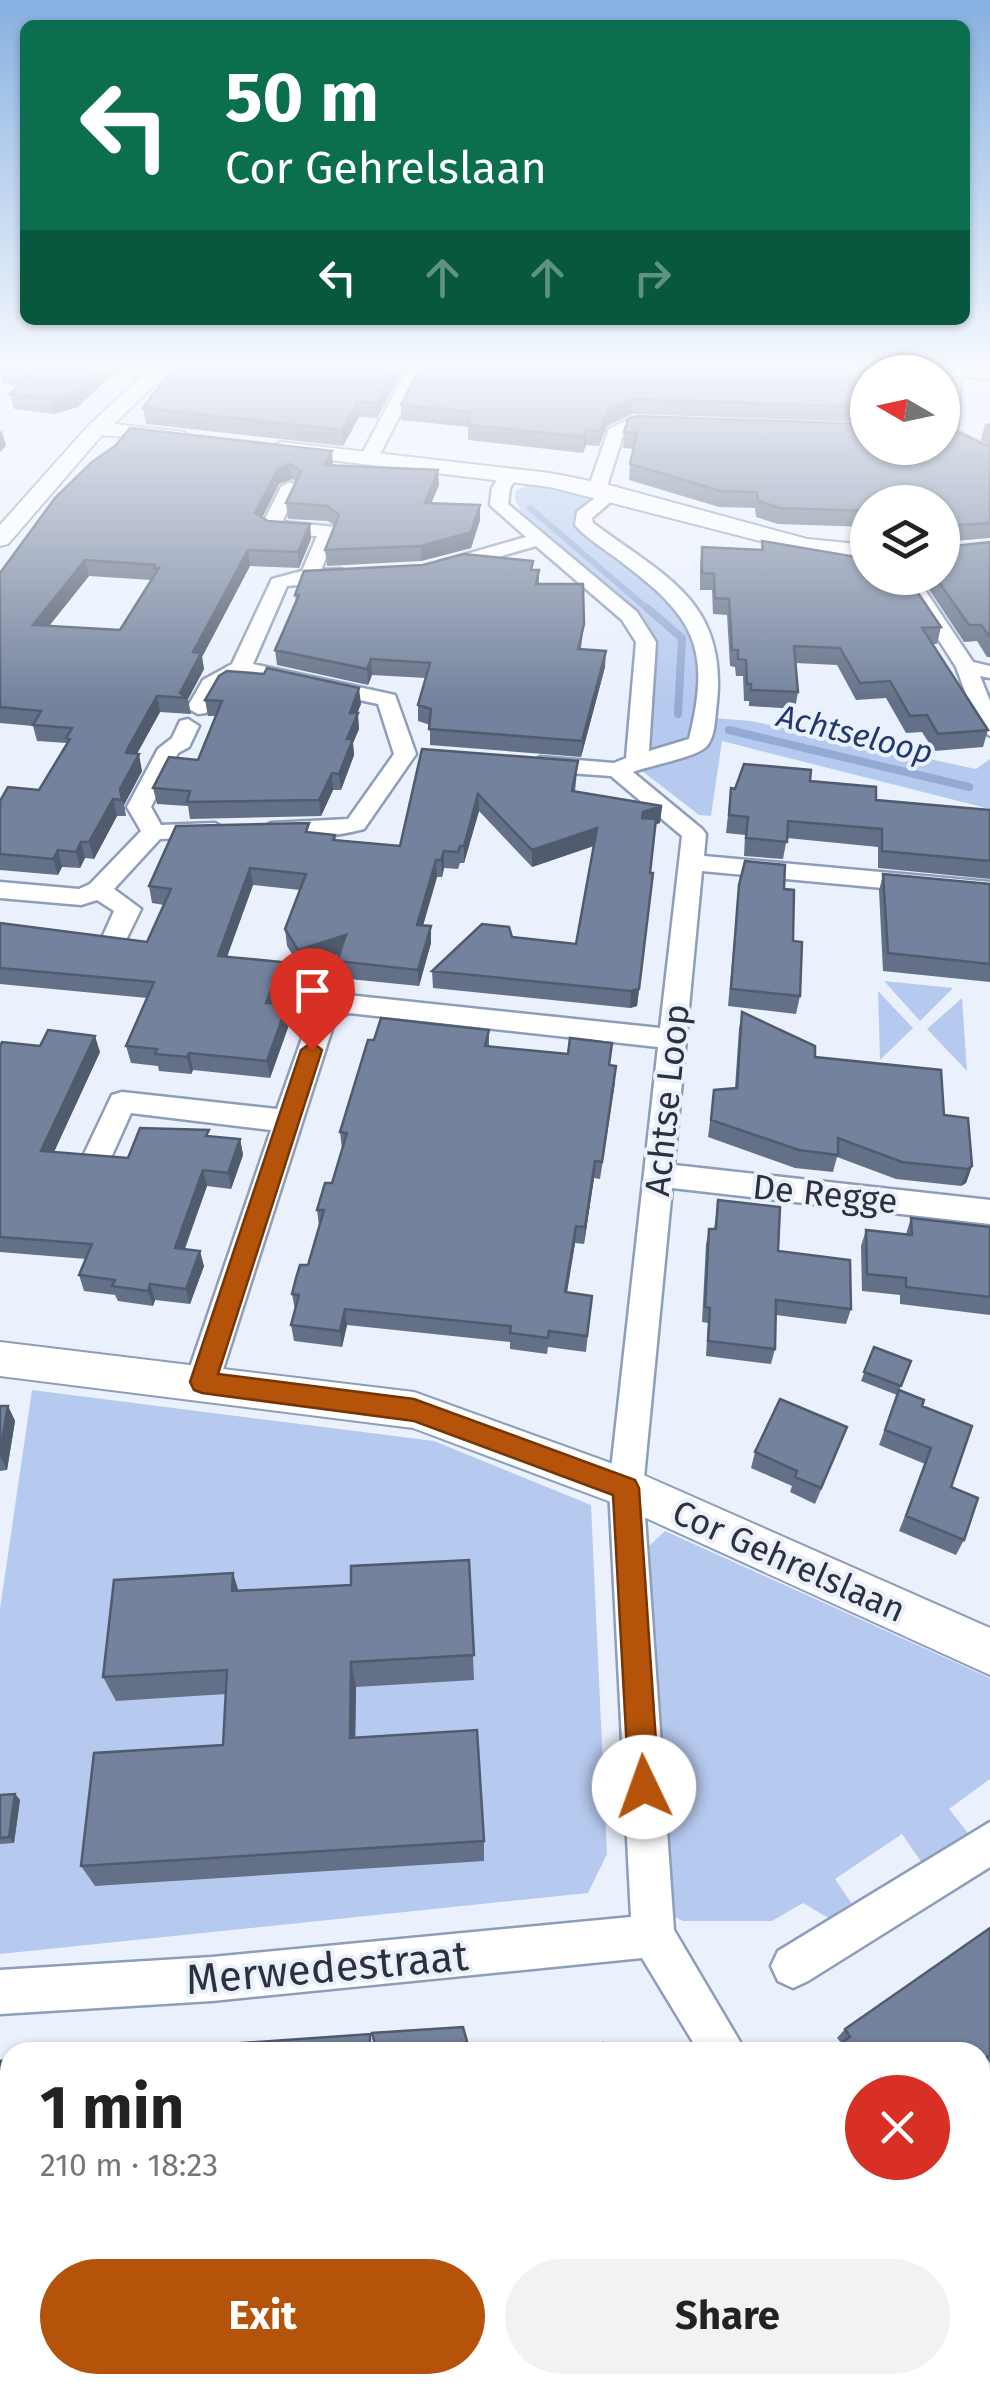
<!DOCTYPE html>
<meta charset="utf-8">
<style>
:root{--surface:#fff;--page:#f2f2f2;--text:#222;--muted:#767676;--accent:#b45309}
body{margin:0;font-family:"Fira Sans",sans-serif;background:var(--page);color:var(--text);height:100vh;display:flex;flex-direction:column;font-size:38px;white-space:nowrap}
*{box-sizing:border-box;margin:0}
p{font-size:32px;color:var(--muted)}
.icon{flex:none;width:55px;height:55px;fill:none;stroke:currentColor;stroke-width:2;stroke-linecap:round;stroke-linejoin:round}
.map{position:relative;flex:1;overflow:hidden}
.panel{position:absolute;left:0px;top:2042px;width:990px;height:352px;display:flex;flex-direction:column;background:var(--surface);border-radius:30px 30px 0 0;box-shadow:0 2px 8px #0004}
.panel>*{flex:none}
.guide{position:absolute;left:20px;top:20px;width:950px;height:305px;border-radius:15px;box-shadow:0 2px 8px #0004;background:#0b6e4f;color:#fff;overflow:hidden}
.needle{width:65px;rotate:279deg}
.controls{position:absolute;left:850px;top:355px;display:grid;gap:20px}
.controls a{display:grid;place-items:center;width:110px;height:110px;border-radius:50%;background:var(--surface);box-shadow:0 2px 8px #0004;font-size:50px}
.pin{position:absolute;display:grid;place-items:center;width:85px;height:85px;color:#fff;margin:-102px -42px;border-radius:50% 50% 50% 0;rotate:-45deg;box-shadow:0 0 10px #0007}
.pin .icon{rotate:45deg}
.me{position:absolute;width:110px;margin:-55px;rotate:357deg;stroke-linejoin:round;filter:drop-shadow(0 0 8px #0008)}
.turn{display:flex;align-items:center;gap:35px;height:210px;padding:0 40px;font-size:45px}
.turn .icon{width:130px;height:130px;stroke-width:2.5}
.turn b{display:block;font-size:70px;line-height:85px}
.lanes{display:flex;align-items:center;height:95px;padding:0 40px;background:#0003;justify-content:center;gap:50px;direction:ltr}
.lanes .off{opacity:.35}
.round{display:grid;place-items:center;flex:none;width:105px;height:105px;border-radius:52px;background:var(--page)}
.summary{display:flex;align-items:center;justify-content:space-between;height:170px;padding:0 40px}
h1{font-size:60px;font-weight:700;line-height:75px}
.action{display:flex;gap:20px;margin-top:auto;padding:20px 40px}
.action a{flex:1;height:115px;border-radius:60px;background:var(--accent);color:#fff;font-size:40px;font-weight:700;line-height:115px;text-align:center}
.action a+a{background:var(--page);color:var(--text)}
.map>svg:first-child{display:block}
</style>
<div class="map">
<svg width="990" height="2393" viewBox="0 0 990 2393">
<rect width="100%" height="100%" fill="#eaf1fd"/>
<!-- green -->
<path fill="#b6caef" d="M535,484L591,495L594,499L581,508L574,524L675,605L699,647L695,738L651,753L657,642L639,613L521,511L515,500L516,490Z
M713,718L751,721L976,769L990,759V809L722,741L711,816L699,815L642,771L705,747L711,739Z
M884,981L953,988L920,1021Z
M878,991L913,1028L880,1060Z
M962,998L967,1071L927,1029Z
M32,1390L434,1441L591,1505L607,1854L588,1893L0,1954V1609Z
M665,1531L990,1678V1779L949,1809L972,1838L926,1869L902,1834L835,1879L858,1913L842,1926L803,1903L772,1921H683L671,1915L645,1550Z"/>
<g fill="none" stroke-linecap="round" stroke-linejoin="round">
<!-- stream-far1 -->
<path stroke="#94aad3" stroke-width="6" d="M530,508L650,611"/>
<!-- stream -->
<path stroke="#94aad3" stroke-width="8" d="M647,608L682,638L678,714
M729,730L969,787"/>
<defs>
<path id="minor" d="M117,369H162L165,372C154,380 128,377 117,369Z
M407,369H423L378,458L363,462L360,458Z
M946,369H990V379L961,376L957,431L990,449V461L942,437Z
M632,418L665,419L673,424C661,434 640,426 624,432L606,489H618L621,493L592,518L593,523C664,576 727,601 717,702C715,715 716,737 706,747C694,758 651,765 633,772L702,829L706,834L704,856L990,882V898L702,871L674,1165L990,1200V1224L672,1188L643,1488L674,1930L746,2052H699L642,1958L212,2001L0,2014V1970L212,1957L631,1917L609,1488L658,1047L349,1013L335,1020L219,1382L214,1392L202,1396L190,1392L185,1382L271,1130L131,1113L109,1162L99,1165L89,1162L84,1154L112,1095L122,1092L277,1109L313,1007L347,995L660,1028L682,836L611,776L540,771L529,764L540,757L614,763L626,758L636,642L622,620L536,546L446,572L436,566L439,562L526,537L490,505L492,488L503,471H515L518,475L510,488L508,504L637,612L656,642L649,751L689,739C711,650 696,618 624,564C608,551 588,540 575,525L577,512L600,494L588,489L609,429Z
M290,482L299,487L282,522L335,527L337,531L321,570L341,569L351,575L341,581L287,586L253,664L395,695L416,754L364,829C342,835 276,846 259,830L271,823L348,819L394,754L378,704L244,675L219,689L206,713L198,714L187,708L203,680L232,664L272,579L302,571L317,536L270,533L261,527L281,487Z
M899,578H917L973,662L990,666V678L980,676L990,701V736L979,729L956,667Z
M188,719L199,726L189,747L178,753L151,807L161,825L215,823L227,830L215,837L160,839L114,889L141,909L123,946H105L101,940L114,911L97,900L81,905L0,898V882L79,889L90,884L141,831L127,807L158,749L172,738L180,721Z
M990,1822V1867L808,1981L793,1988L778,1981L771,1966L778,1951Z
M859,2385H949L952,2393H856Z"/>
<path id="tertiary" d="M150,369H171L114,424L184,432L187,437L184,442L102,435L8,544L0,546V525L90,424Z
M281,442L550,473L605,484L807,539L868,545V559L807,553L550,487L273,453L270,448Z
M0,1342L414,1392L641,1474L990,1628V1675L611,1502L413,1428L0,1376Z"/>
</defs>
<!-- minor casing -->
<use href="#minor" stroke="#8e9db9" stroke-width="5"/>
<!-- tertiary casing -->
<use href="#tertiary" stroke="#8e9db9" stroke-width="4"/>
<!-- minor -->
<use href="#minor" fill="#fff" fill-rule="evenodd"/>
<!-- tertiary -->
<use href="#tertiary" fill="#fff" fill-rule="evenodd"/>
</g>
<!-- wall -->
<path fill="#647087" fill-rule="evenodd" d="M0,369H116L115,372L78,407L54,414L14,409L10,394L18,385L2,384Z
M173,369H403L377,418L359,417L343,446L146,424L143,408L176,370Z
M868,372V422L632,414L607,426L599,446L586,445L583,453L468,440V427L401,420V405Z
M990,423V446L981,440L985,424Z
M624,432L945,436L990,447V538L942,542V502H868V527L778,524L756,517L755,508L719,507L629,480L630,464L633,449L623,448Z
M92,462L333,465L439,485L431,503L480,505V520L471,548L421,561L327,566L325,550L335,526L328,521L288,519L286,503L296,482L292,479L279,484L262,518L268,521L310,524L311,539L299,568L250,566L202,657L204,669L188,699L191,714L160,712L137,754L142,771L124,805L126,816H117L94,859L85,858L80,868L62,867L58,875L0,870V801L39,790L67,743L37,741L33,726L0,723V573ZM89,576L151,580L120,630L49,626Z
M762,541L941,627L937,644H932L988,730L983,747L934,751L922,732L906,733L886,698L856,700L837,665L795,663L798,692L795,709L749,706V701H744L743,676H736L735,667L730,666L727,615L713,614L712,590H700V563L702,547L761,550Z
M990,542V657H987L977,641L964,642L922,579L942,578V554L944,547Z
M533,570H539V584L584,624L581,649L605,667L581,757L430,745V725L418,721V705L426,678L372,675L368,685L277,665L275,650L296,602L295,595Z
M205,700L361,704L357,713L359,729L353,743L354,755L341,790H333L321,816L190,819L188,806L157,804L153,788L198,760L215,716H208Z
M422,749L578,761L575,792L662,806L660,823L656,824L650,873L651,890L637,1006L630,1008L433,988L432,971L512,937L576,944L594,846L532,867L479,811L464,863H460L458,869L444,868L442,877H437L423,926H431V943L419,986L339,978L337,961L340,954L300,967L287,946L285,929L300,890L253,885L227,957L282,962L284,979L275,1004L290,1022L270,1078L193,1070L191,1074L159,1071L158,1066L131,1063L126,1046L147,998L0,984V923L147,942L164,905L152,903L149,886L310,832L335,835L336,840L400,846Z
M810,781L876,800L990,810V879L878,868V847L787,838L783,859L744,856L745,835L726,833L731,788Z
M883,874L990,884V982L883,971L879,891Z
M739,885L784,889L800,996L796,1014L728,1006Z
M742,1012L815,1057L944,1115L972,1166L966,1183L961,1186L896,1179L837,1157L833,1172L795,1168L708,1137L714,1090L735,1088L739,1029Z
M489,1030V1046L610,1065L615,1083L600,1179L594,1178L584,1244L575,1243L567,1293L592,1296L586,1352L548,1347L547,1354L510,1349V1342L347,1325L342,1347L294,1341L291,1325L295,1310L292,1294L308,1265L319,1226L317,1210L332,1183L342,1149L340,1132L374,1040Z
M0,1046L100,1052L54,1152L128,1158L210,1136L240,1139L243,1155L231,1189L207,1186L185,1249L204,1266L190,1304L155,1300L153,1306L118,1301L115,1295L84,1291L79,1275L86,1259L0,1252Z
M718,1200L778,1251L851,1309L846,1324L776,1315L775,1349L771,1364L706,1356L708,1323L702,1322L706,1244L709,1229H714Z
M911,1218L990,1227V1315L900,1304V1295L862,1291L861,1246L866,1230L906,1234Z
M874,1347L911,1361L899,1390L922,1406L951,1487L964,1540L956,1555L899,1531L925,1464L879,1445L897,1395L861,1381Z
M0,1406H8L15,1421L7,1470L0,1471Z
M841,1443L815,1504L790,1492L792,1486L751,1468L755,1452Z
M469,1560L474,1680L356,1687L355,1737L484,1841V1861L95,1886L81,1866L223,1745L226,1694L116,1701L103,1677L233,1573L238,1591L351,1585Z
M15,1794L20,1800L14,1843L0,1844V1795Z
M990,1928V2063L980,2052H838L836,2049L842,2044L837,2038L845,2029Z
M10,2060V2137L0,2138V2061Z
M990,2135V2263L980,2247V2142Z
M696,2385H738L728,2393H700Z"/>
<!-- shaded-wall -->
<path fill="#515b6e" d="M100,369H116L115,372L78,407L54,414L51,398Z
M394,369H403L377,418L376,403Z
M633,399L632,414L607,426L599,446L600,431L608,410Z
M358,402L359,417L343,446L342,430Z
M2,430L6,446L0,452V432Z
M587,430L586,445L583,453L584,437Z
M332,451L333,466L324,465Z
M290,464L292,479L279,484L257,528L255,513L278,469Z
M438,470L439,485L425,518V503Z
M480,505V520L471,548L421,561V546Z
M310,524L311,539L299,568L298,552Z
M248,550L250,566L202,657L204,669L188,699L180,693L193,652Z
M85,560L89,576L37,641L33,625Z
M606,651L605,667L581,757L582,741Z
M371,659L372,675L368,685L367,669Z
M359,688L361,704L351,729L350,713Z
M157,696L160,712L131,764L126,753L128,748Z
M358,713L359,729L353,743L354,755L341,790L339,774L347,739Z
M139,754L142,771L124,805L126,816L120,789Z
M332,773L333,790L321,816L319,800Z
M478,794L479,811L464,863V846Z
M113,799L117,816L94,859L89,842Z
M662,806L660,823L642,829L643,812Z
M597,828L596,845L532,867V850Z
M81,842L85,858L80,868L76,852Z
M58,850L62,867L58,875L53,859Z
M444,851V868L442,877L441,860Z
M436,860L437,877L418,942L417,925Z
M250,868L253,885L221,973L218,956Z
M653,873L637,1006L630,1008L631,991Z
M431,926V943L419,986L418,970Z
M346,935L348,952L300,967L298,950Z
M282,962L284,979L269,1019L266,1003Z
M287,1005L290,1022L270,1078L267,1061Z
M95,1036L100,1052L47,1167L41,1151Z
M189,1053L193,1070L191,1074L187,1057Z
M240,1139L243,1155L231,1189L228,1173Z
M595,1161L594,1178L584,1244L585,1227Z
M972,1166L966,1183L961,1186L968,1169Z
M203,1170L207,1186L179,1263L175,1248Z
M576,1226L575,1243L564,1309L565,1292Z
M200,1251L204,1266L190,1304L186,1289Z
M150,1284L155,1300L153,1306L148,1291Z
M345,1309L347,1325L342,1347L340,1331Z
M8,1406L15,1421L7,1470L0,1456V1452Z
M233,1573L241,1599L232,1591Z
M351,1662L356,1687L355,1760L350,1738Z
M15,1794L20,1800L14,1843L9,1837Z"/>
<!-- building -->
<path fill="#74829d" stroke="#515b6e" stroke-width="2.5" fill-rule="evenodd" d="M0,369H100L75,392L51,398L10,394L32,372Z
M177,369H394L376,403L358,402L342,430L143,408L164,380Z
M419,369H935V372H868V407L633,399L608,410L600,431L587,430L584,437L468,425L471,412L401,405Z
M636,416L868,424V448H942V427L945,436L958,432L990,447V523L945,526L942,541V502H868V511L780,508L758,501L757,492L721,491L630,464L637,433L624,432L628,419Z
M130,428L332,451L324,465L438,470L425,503L480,505L471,532L421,546L325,550L339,515L327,506L286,503L301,471L290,464L278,469L255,513L268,521L310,524L298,552L248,550L193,652L201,653L180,693L188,698L157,696L128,748L126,753L139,754L120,789L122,800L113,799L89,842H81L76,852L58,850L53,859L0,854V801L8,787L39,790L70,739L66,738L72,728L33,725L41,711L0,707V573L55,498L92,462L115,446ZM85,560L155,565L154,568H159L120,630L33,625Z
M762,541L868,559V578H908L941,627L922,628L988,730L938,734L927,715L910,716L890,681L860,683L840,648L794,646L798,692L751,690V684H747L746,660L738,659V650H732L729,599L715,598L714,574L702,573V547L763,550Z
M990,542V637L981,625H969L936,578H942V561L952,560L944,547Z
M464,554L533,561L531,570H539L536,584H583L584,624L578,649L606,651L582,741L429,729L431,709L418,705L430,663L371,659L367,669L275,650L299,595H295L304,571L423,565Z
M267,668L359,688L350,713H358L347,739H353L339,774L332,773L319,800L187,802L190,791L153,788L169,757L198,760L222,701L205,700L219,676L227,671L264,674Z
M422,749L578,761L572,791L662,806L643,812L642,818L656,819L650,873H653L639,989L631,991L432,971L482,924L509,927L512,937L576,944L597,828L532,850L478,794L464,846H460L458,852L444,851L441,860H436L417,925L431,926L418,970L337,961L346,935L298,950L285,929L306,874L250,868L218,956L282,962L266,1003L287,1005L267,1061L189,1053L187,1057L155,1054L157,1049L126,1046L154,982L0,968V923L147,942L171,889L149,886L176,826L309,823L306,832L335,835L333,840L400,846Z
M744,764L811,770L810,781L876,787V800L990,810V861L882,851V829L788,821L787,842L746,838L748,817L729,815L731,788L735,789Z
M745,861L785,865L784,889L794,890L793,941L802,942L800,996L731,989L739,885Z
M883,874L990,884V964L888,953Z
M742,1012L815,1046V1057L941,1070L944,1115L968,1118L972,1166L968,1169L902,1162L838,1138V1155L799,1150L711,1120L714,1090L737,1088Z
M381,1018L489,1030L485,1046L568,1054L570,1038L612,1043L609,1065L616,1066L602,1162L595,1161L585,1227L576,1226L565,1292L592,1296L587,1336L549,1331L548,1338L510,1333L511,1326L345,1309L340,1331L291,1325L299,1295L292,1294L296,1278L300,1265H308L324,1210H317L325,1183H332L347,1133L340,1132L368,1040H374Z
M48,1030L95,1036L41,1151L128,1158L140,1128L209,1130L206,1136L240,1139L228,1173L203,1170L175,1248L200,1251L186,1289L150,1284L148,1291L112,1286L115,1280L79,1275L92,1244L0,1237V1046L2,1042L40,1046Z
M718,1200L780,1207L778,1251L850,1260L851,1309L776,1300L775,1349L708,1341L710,1308L705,1307L709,1229H716Z
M911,1218L990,1227V1297L906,1287V1278L867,1274L866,1230L912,1235Z
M874,1347L911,1361L901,1386L864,1372Z
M899,1390L924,1400L922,1406L972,1426L951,1487L978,1498L964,1540L906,1516L931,1448L885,1430Z
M780,1399L847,1427L821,1488L795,1477L797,1471L755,1452Z
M0,1406H8L0,1452Z
M469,1560L474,1655L351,1662L350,1738L477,1730L484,1841L81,1866L94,1753L223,1745L227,1670L103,1677L114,1580L233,1573L232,1591L351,1585V1566Z
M15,1794L9,1837L0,1838V1795Z
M990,1928V2055L980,2062V2052H850L844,2041L850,2037L845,2029Z
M463,2027L470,2052H377L372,2033Z
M370,2034V2052H116Z
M603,2043L609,2052H588Z
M10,2060V2130L0,2131V2061Z
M990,2136V2244L980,2228V2143Z
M10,2273V2313L0,2314V2274Z
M127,2385H205L206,2393H107Z
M494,2385H566L568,2392L585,2385H606L608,2393H476Z
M701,2385H738L728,2393H706Z"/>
<!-- sky -->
<linearGradient id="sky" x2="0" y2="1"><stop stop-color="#86b0e0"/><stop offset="0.52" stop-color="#f6f9fe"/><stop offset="1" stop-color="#f6f9fe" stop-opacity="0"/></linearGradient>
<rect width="990" height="704" fill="url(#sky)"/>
<!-- route -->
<path fill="#b45309" stroke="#753606" stroke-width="2.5" d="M312,1042L322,1050L218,1374L414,1399L635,1480L639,1488L659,1787L655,1798L644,1802L633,1798L629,1787L613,1495L414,1421L202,1393L194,1390L190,1382L301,1050Z"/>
<g text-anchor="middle" stroke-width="8" stroke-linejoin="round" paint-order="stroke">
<!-- far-water labels -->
<g font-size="32" font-style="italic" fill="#21396d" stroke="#eaf1fd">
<text transform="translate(855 734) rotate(14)" y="11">Achtseloop</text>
</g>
<!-- street labels -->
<g font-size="35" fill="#2c313d" stroke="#eaf1fd">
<text transform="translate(667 1100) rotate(-84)" y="12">Achtse Loop</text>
<text transform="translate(825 1194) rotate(6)" y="12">De Regge</text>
<text transform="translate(789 1561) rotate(24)" y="12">Cor Gehrelslaan</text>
</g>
<!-- near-street labels -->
<g font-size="42" fill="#2c313d" stroke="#eaf1fd">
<text transform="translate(327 1967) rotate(-5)" y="15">Merwedestraat</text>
</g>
</g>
</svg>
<div class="controls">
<a><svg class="needle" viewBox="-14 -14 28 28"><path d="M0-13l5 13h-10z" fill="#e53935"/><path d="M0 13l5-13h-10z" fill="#767676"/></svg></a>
<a><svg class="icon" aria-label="layers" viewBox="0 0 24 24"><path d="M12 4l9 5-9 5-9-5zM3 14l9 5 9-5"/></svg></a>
</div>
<div class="pin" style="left:312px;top:1050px;background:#d93025"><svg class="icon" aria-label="arrive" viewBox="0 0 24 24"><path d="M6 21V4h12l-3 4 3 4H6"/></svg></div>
<svg class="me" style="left:644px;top:1787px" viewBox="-20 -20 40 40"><circle r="19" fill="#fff"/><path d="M0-13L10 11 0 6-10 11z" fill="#b45309"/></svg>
<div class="guide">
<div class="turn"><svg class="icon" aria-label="left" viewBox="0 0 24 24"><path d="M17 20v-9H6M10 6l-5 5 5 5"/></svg><div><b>50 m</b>Cor Gehrelslaan</div></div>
<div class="lanes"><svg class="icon" aria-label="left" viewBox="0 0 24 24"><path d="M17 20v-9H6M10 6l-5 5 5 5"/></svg><svg class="icon off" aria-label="ahead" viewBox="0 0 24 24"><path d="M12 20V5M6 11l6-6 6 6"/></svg><svg class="icon off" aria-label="ahead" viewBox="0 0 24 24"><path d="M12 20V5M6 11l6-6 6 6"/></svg><svg class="icon off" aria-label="right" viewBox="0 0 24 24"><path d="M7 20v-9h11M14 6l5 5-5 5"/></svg></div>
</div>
<section class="panel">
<div class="summary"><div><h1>1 min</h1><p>210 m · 18:23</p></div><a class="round" style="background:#d93025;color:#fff"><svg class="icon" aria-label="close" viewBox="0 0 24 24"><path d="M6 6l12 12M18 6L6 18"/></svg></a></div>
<div class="action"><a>Exit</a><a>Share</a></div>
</section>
</div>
